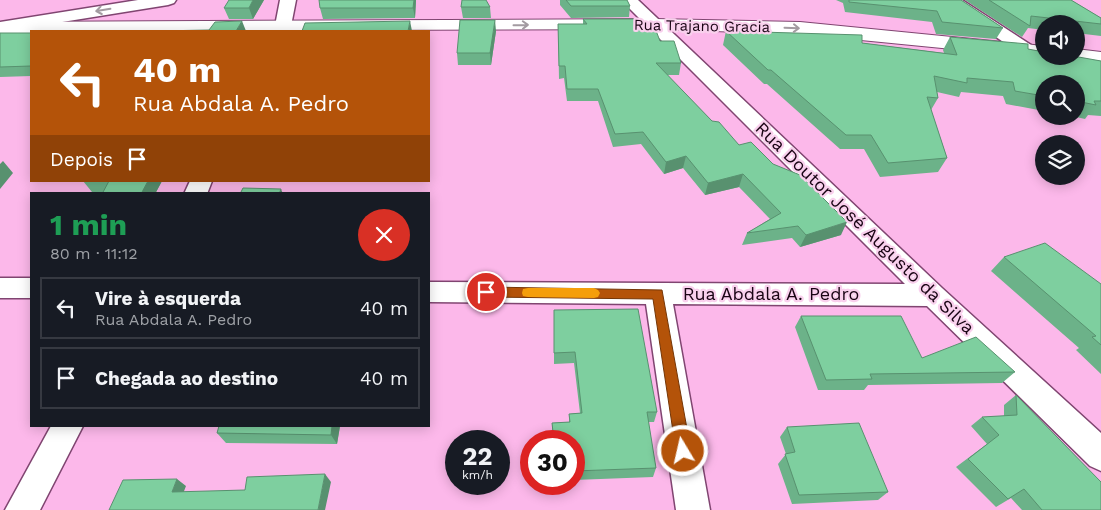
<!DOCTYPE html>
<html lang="pt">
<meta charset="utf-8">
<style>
:root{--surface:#171b24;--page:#242831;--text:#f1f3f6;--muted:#9ea1a6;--line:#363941}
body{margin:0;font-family:"Work Sans",sans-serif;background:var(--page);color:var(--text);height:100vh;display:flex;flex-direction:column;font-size:19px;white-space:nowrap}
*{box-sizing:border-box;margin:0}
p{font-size:16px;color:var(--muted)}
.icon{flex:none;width:28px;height:28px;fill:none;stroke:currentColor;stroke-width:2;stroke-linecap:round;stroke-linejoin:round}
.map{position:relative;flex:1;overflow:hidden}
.sheet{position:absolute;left:30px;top:192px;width:400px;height:235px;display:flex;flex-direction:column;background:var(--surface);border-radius:0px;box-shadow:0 2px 12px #0003}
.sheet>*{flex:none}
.hud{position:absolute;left:30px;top:30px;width:400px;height:152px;border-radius:0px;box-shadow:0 2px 12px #0003;background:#b45309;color:#fff;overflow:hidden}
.fabs{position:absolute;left:1035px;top:15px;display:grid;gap:10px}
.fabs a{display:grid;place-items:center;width:50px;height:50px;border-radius:50%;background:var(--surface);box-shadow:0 2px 12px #0003;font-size:25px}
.speed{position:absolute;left:445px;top:430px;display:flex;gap:10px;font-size:25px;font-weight:700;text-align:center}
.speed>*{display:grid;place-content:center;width:65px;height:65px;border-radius:50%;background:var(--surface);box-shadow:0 2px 12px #0003;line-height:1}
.speed small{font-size:12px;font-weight:400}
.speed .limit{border:8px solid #d22;background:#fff;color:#111}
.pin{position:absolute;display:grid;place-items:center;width:42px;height:42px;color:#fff;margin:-21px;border:2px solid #fff;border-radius:50%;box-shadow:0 1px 5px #0007}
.me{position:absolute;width:55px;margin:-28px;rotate:351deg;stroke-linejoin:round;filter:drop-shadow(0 0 4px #0008)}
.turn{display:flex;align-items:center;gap:18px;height:105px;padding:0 20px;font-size:22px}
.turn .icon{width:65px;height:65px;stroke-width:2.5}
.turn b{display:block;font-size:35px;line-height:42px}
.then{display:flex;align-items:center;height:48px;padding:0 20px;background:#0003;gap:10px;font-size:19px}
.round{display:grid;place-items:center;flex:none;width:52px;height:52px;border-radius:26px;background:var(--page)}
.headline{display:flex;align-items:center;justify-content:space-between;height:85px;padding:0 20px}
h1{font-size:30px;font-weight:700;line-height:38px;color:#1e9e55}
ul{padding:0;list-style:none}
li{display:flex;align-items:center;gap:15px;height:62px;margin:0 10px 8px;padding:0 10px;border:2px solid var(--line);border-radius:0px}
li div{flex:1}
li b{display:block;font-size:19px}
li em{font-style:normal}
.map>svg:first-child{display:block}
</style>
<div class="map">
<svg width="1101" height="510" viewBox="0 0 1101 510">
<rect width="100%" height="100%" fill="#fcb8ea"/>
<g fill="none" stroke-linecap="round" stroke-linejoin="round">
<defs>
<path id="minor" d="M138,0H176L174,3L168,5L0,32V22Z
M280,0H296L290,31H274Z
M621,0H638L942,288L1101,433V471L1090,466L927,306L673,304L710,510H676L646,304L429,302V282L905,284Z
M943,0H962L1031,45L1034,49L1031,53L1025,54L1019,53Z
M190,181H212L207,194H184Z
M0,278H31V298H0Z
M51,426H83L40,510H5Z"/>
<path id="secondary" d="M655,19L800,22L1044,46V56H1050L1044,58L800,34L655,29L31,31V33L0,34V22Z
M1076,49L1101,52V64L1069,59L1067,56H1076Z"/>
</defs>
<!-- minor casing -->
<use href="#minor" stroke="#804571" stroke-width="3"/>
<!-- secondary casing -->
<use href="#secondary" stroke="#804571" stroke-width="2"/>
<!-- minor -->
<use href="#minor" fill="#fff" fill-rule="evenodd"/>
<!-- secondary -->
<use href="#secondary" fill="#fff" fill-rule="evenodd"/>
</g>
<!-- wall -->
<path fill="#6cb289" d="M264,0L253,19H229L224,8Z
M416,0L415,18L323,19L320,8Z
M560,0H627L630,6L629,17L571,18L560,5Z
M836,0H961L1003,28L996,39L936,34L932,22L845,12L843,3Z
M965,0H1071L1101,18V36L1076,33V24H1044V30L1028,28L1022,37Z
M461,7H490L491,18H463Z
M583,19L636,23L660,41L681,63L679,75H667L712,121L841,235L800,247L792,238L742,245L747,233L770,219L739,187L705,195L683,168L664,174L641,144L613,147L598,101H567L564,78L559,79L558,24H583Z
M496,31L491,65H458L457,53Z
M726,31L862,43L944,53L943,50L950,37L1101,61V116L1088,115L1085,119L1072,116H1076V84H1044V111L1006,104L1003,96L961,92L959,97L937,92L938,98L931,110L947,158L938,172L880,177L864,149H840L767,84H764L723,45Z
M0,33H31V76L0,77Z
M83,181H162L155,194H102L103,192H92Z
M1004,257L1101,284V374L1076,350L1079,348L991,271Z
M554,310L657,412L654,422H648L656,468L653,477L574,480V441H553L552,423L569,422V414L580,413L574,363L554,364Z
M801,316L922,358L1015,372L1002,383L868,385L864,390H818L795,327Z
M1016,395L1101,510H1022L1011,498L996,507L956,467L987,444L971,426L982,417L1004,416V405Z
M340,426L337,444L226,443L217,433Z
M787,427L888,492L878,500L792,504L778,464L786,454L780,437Z"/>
<!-- shaded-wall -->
<path fill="#58916f" d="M253,0H264L253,19L249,8Z
M414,0H416L415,18L413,8Z
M495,20L496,31L491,65L490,53Z
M242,21L246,31H236Z
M410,21L412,31H408Z
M686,156L683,168L664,174L666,162Z
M3,161L13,173L0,189V164Z
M743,174L739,187L705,195L708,183Z
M148,181H162L155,194H141Z
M281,189L283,194H279Z
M847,222L841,235L800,247L806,235Z
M332,426H340L337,444L331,435Z
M325,474L331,482L325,510H318Z
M177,479L186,486L181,499L172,492Z"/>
<!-- building -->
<path fill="#7ecf9f" stroke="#58916f" d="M229,0H253L249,8H224Z
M319,0H414L413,8H320Z
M462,0H486L490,7H461Z
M566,0H627L630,6H571Z
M849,0H961L1003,28L942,22L937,11L849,2Z
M989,0H1071L1101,18V24L1031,16L1030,26Z
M583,19H635L636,23H653L660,41H674L681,63H656L712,121L719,122L739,145L751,142L773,164L800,175L847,222L806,235L798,226L747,233L781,213L743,174L708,183L686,156L666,162L643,132L615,134L598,89H567L565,66H559L558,24H587Z
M460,20H495L490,53H457Z
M242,21L236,31H158L209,30L215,22Z
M410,21L408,31H302L305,23Z
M726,31L862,35V43L957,55L950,37L1028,44V49L1044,52V56H1073L1101,61V101H1094L1096,105L1076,101V84H1044V96L1015,91L1013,82L967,78V83L934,76L938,98L927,97L947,158L888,163L871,135H846L771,70H768Z
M0,33H31V66L0,67Z
M109,181H148L141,194H102Z
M243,188L281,189L279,194H240Z
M1045,243L1101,284V345L1092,337L1096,336L1004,257Z
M638,309L657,412H647L656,468L574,471V441H554L552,423L570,422L569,414L582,413L575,352L554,353V310Z
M801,316H901L922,358L976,337L1015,372L870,374L872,379L826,380Z
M1016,395L1101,482V510H1042L1024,489L1008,499L968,459L999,435L982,417L1017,415Z
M859,423L888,492L799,495L785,454L795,452L787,427Z
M219,426H332L331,435L217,433Z
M325,474L318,510H109L123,480L177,479L172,492L245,490L247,477Z"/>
<!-- one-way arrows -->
<defs><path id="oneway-shaft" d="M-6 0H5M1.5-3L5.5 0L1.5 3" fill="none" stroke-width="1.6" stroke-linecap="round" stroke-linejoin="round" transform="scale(1.25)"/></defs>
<g stroke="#a39ba1">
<use href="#oneway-shaft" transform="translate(103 10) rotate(171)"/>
<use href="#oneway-shaft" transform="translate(521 25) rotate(-1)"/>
<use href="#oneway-shaft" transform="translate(792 28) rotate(2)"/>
</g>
<!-- route -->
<path fill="#b45309" stroke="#753606" d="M486,287L662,290L691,451L688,456L683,458L678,456L676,451L653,299L486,297L482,295L480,292L482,289Z"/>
<!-- slow -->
<path fill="#f59e0b" d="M528,288H594L598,290L600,293L598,297L594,298L528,297L523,296L522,293L523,289Z"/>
<g text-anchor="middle" stroke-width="4.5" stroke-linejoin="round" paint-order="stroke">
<!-- far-street labels -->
<g font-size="15" fill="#190414" stroke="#f9d0ed">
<text transform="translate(702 26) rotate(1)" y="5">Rua Trajano Gracia</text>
</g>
<!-- street labels -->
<g font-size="18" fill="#190414" stroke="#f9d0ed">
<text transform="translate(865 228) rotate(44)" y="6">Rua Doutor José Augusto da Silva</text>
<text x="771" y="300">Rua Abdala A. Pedro</text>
</g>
</g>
</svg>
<div class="fabs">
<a><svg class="icon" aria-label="sound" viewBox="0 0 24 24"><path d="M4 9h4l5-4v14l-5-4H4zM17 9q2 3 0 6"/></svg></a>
<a><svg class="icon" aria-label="search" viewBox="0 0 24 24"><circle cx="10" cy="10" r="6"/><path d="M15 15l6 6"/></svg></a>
<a><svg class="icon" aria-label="layers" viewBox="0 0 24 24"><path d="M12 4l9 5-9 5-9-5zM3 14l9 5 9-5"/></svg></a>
</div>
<div class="speed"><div>22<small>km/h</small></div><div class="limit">30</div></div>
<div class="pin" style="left:486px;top:292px;background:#d93025"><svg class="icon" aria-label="arrive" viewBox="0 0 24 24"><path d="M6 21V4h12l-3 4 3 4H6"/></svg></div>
<svg class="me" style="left:683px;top:451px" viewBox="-20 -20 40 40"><circle r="17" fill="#b45309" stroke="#fff" stroke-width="3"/><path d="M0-11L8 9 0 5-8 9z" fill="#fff"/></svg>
<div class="hud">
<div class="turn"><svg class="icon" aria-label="left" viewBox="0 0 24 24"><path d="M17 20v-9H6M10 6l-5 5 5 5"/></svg><div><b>40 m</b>Rua Abdala A. Pedro</div></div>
<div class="then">Depois<svg class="icon" aria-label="arrive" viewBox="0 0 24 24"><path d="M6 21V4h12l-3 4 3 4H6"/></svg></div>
</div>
<section class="sheet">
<div class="headline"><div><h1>1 min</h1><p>80 m · 11:12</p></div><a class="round" style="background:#d93025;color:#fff"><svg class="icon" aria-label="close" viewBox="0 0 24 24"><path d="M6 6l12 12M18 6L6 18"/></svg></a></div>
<ul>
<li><svg class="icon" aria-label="left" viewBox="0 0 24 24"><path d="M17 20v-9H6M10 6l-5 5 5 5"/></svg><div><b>Vire à esquerda</b><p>Rua Abdala A. Pedro</p></div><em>40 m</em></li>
<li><svg class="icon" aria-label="arrive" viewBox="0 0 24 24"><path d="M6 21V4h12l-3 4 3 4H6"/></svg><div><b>Chegada ao destino</b></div><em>40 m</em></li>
</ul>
</section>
</div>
